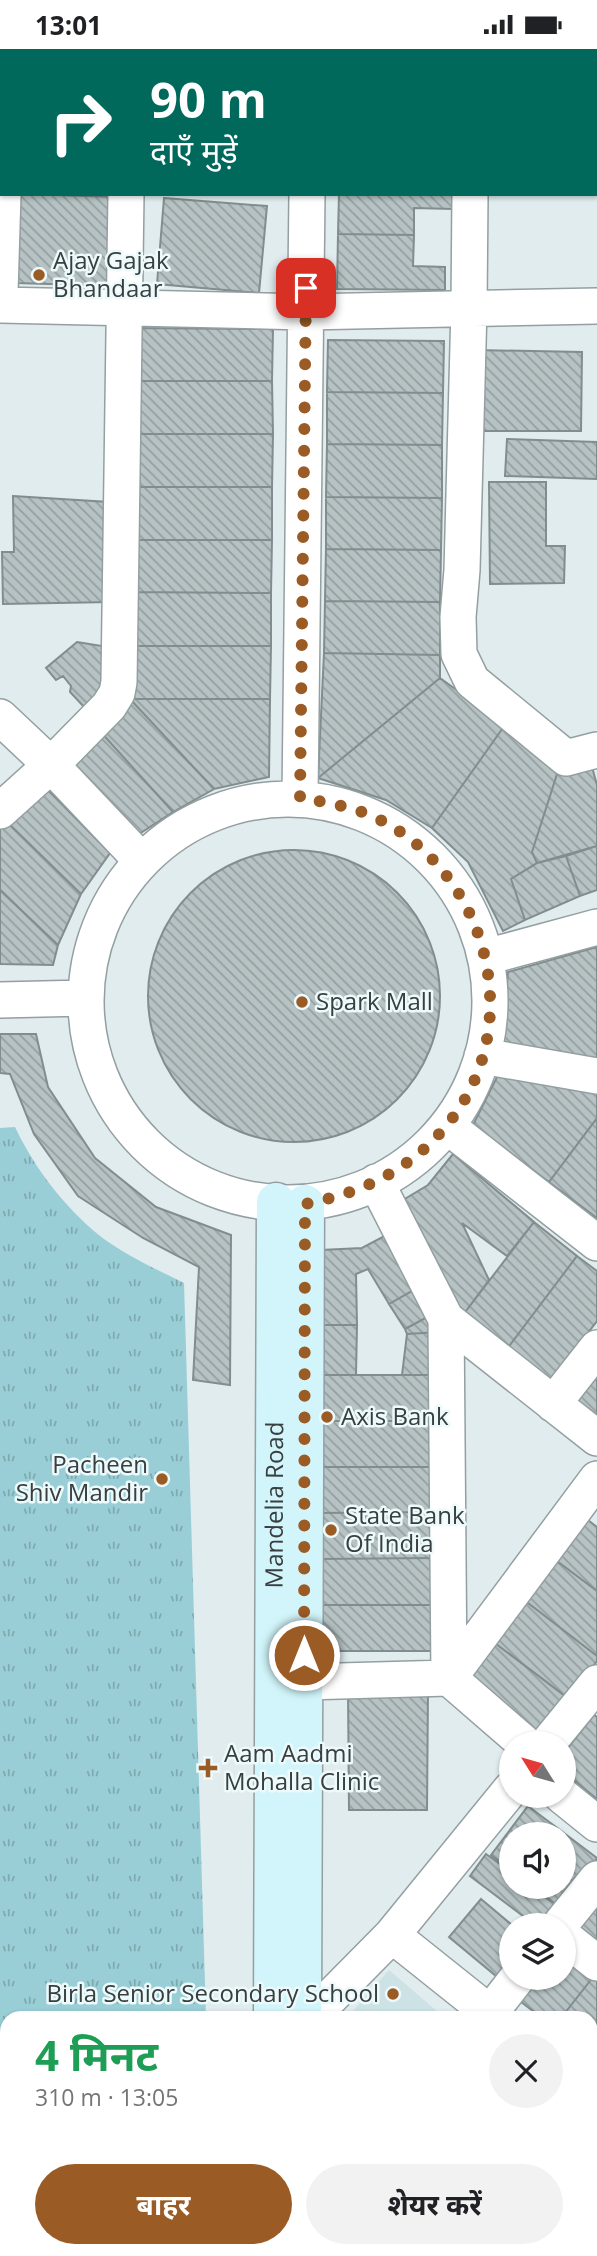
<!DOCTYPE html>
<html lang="hi">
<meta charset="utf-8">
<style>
:root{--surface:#fff;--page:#f2f2f2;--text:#202124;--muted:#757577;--accent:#9b5b25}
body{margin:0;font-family:"Open Sans","Noto Sans Devanagari",sans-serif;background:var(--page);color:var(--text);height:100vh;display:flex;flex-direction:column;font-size:26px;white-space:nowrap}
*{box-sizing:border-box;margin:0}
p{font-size:23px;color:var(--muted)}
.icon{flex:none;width:38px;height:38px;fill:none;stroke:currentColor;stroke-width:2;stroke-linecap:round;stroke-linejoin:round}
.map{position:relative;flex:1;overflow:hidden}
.sheet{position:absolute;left:0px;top:1962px;width:598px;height:247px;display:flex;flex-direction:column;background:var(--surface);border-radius:21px 21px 0 0;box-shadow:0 2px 5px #0004}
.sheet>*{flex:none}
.top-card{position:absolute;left:0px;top:0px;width:598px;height:147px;box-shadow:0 2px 5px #0004;background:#00695c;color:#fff;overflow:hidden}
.needle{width:46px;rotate:307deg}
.fabs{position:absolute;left:499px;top:1682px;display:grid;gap:14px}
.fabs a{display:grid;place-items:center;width:77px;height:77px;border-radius:50%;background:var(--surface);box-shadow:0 2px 5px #0004;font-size:35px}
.pin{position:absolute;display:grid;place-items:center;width:60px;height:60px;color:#fff;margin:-30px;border-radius:14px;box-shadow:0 4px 10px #0006}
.me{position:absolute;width:77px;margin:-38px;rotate:0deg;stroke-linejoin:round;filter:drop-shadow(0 0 5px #0008)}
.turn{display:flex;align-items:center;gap:24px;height:147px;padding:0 35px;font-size:32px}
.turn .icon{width:91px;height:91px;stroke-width:2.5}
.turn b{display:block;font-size:49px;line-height:60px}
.round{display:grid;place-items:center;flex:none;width:74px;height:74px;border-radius:37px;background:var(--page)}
.headline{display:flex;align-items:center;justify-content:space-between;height:119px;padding:0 35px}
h1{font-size:42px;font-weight:700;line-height:52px;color:#1e9e55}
.button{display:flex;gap:14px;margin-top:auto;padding:14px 35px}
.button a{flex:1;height:80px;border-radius:42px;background:var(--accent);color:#fff;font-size:28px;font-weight:700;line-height:80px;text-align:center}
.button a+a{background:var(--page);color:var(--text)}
.status{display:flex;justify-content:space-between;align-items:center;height:49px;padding:0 35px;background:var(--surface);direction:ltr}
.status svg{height:19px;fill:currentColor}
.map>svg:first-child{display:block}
</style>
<div class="status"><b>13:01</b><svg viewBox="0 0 49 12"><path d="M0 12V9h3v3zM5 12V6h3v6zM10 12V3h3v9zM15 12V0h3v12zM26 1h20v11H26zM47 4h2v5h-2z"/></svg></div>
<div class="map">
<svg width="597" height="2207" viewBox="0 0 597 2207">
<defs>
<pattern id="grass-tufts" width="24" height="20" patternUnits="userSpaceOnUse" patternTransform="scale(1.75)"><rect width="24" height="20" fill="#99ced6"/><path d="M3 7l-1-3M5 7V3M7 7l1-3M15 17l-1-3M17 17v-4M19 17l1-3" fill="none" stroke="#7ea9af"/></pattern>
<pattern id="forest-crowns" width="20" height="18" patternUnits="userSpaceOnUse" patternTransform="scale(1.75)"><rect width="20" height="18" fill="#99ced6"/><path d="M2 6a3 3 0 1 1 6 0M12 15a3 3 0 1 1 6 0" fill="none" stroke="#7ea9af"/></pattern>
<pattern id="building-back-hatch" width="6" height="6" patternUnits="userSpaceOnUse" patternTransform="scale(1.75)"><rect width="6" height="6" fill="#b6c2c3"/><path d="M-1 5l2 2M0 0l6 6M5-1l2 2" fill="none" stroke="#959fa0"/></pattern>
</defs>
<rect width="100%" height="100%" fill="#e0ecee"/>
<!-- built -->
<path fill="#cce2e5" d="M148 947a146 146 0 1 1 292 0a146 146 0 1 1-292 0Z
M389,1921L445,1969H347Z
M592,2092L597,2096V2207H405L399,2202H592Z"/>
<!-- grass -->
<path fill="url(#grass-tufts)" d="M15,1078C32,1114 57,1148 86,1175C113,1201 150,1217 184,1234L206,1969H7V2048H0V1079Z"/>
<!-- forest -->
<path fill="url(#forest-crowns)" d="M0,2189H7V2202H167V2207H0Z"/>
<!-- building -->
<path fill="url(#building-back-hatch)" stroke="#828d8f" stroke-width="2" d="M337,0H460V2H337Z
M19,145L118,148L114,237L16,234Z
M339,145H453V160L414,159V186L338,185Z
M164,149L267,157L259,244L157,235Z
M338,185L414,186L413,217L445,218V241L337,240Z
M132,279L273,280L272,332H132Z
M328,291L444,292L443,344L327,343Z
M475,301L582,303L581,382H475Z
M132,332H272L273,385H132Z
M327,343L443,344L442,396L327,395Z
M132,385H273L272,438H132Z
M507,390L597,393V430L505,427Z
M327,395L442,396V449L326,448Z
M489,433H546V497H565L564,534L490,535Z
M132,438H272V491H131Z
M13,447L109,453L111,553L3,555L2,503H14Z
M326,448L442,449L441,501L326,500Z
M131,491H272L271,544L131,543Z
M326,500L441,501L440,553L325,552Z
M131,543L271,544V597H130Z
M325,552L440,553V606L324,604Z
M77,593L102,597L106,637L85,659L70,643L71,637L63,627L56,631L46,619Z
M130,597H271L270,650H130Z
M324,604L440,606V629L318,729Z
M440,629L505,676L432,779L386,751L318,729Z
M130,650L214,740L173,763L98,680Z
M130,650H270L269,728L214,740Z
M505,676L558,722L532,803L537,814L511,830L525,871L503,882L468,813L432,779Z
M98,680L173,763L136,787L63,711Z
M592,718L597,736V797L537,814L532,803L558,722Z
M43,736L110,804L81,845L6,772Z
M6,772L81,845L58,896L0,841V777Z
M597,797V841L580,847L566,807Z
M148 947a146 146 0 1 1 292 0a146 146 0 1 1-292 0Z
M566,807L580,847L525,871L511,830L537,814Z
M0,841L58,896L53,916L0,915Z
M597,898V1013L503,993L508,923Z
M0,985H36L48,1038L95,1109L156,1158L231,1186L230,1336L193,1331L199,1218L143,1189L78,1147L34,1085L10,1025L0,1024Z
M499,1024L597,1039V1069L549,1133L473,1076Z
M597,1069V1169L549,1133Z
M453,1105L534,1173L507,1207L462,1174L489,1231L463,1266L398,1154L428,1136Z
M534,1173L577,1207L507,1300L463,1266Z
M390,1184L419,1238L389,1255L368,1220L356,1225L357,1276H319L321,1201L362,1199Z
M577,1207L597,1222V1272L550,1333L507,1300Z
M419,1238L433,1265L405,1280L389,1255Z
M433,1265L439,1283L407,1285L405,1280Z
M319,1276H357L356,1326H317Z
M439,1283L434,1326H402L407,1285Z
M597,1318V1370L572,1350Z
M317,1326H434L433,1372H317Z
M317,1372H433L434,1418H318Z
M318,1418H434L433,1463L317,1464Z
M433,1463L434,1509L318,1510L317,1464Z
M580,1465L597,1478V1542L549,1506Z
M549,1506L597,1542V1607L519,1547Z
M434,1509L433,1556H317L318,1510Z
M519,1547L597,1607V1612L569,1650L487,1588Z
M317,1556H433V1602H318Z
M487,1588L569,1650L537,1691L456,1628Z
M348,1641H428L427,1761H349Z
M594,1666L597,1668V1750L564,1723V1704Z
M528,1757L597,1809L560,1858L533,1838H564V1785H511V1821L491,1806Z
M486,1805L511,1823V1838H531L561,1860L549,1876H535L470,1827Z
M597,1843V1904L568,1881Z
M481,1850L512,1876L511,1928L508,1937L449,1888Z
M564,1894L597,1923L561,1969H542L516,1949L533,1928H564Z
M597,1923V2000L592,2007V1969H561Z"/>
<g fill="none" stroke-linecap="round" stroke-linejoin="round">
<defs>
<path id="lane" d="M315,2207L320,2202"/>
<path id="street" d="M5,0V2
M306,0V2
M470,0V2
M128,2V0
M470,145L469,258L462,521L458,568L459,605L472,632L566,709L597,701
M0,244L3,145
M0,256L306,263L597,257
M0,668L51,716L142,812
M300,749L307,145
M86 952a202 202 0 1 1 404 0a202 202 0 1 1-404 0Z
M0,762L51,716L109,657L117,644L119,633L126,145
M486,908L597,878
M0,951L85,949
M482,1007L597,1027
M447,1077L597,1194
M376,1133L446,1270
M553,1355L597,1299
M304,1633L449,1629L446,1270L597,1389
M524,1694L449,1629L597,1430
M548,1694L597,1634
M561,1746L597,1775
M560,1876L597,1830
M392,1886L496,1969
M564,1888L597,1914
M490,1964L518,1928
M310,1969L392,1886L511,1740
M592,2046L597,2050
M0,2070H7"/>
<g id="secondary">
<path id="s1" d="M273,1969L276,1153"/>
<path d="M302,1969L305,1155"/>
<path d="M295,2207V2202"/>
</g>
</defs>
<!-- lane casing -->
<use href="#lane" stroke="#949fa1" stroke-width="20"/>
<!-- street casing -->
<use href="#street" stroke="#949fa1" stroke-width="38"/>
<!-- secondary casing -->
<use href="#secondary" stroke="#949fa1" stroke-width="41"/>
<!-- lane -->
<use href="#lane" stroke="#fff" stroke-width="18"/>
<!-- street -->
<use href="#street" stroke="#fff" stroke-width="35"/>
<!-- secondary -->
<use href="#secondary" stroke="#d1f5fa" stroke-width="38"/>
</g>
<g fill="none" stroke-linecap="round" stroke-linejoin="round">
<!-- route -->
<path stroke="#9b5b25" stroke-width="12" stroke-dasharray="0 21.6" d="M304,1606L305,1155C361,1144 409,1122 446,1077C530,978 488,820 372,767C349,757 325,753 300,749L306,239"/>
</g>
<!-- markers -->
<g fill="#9b5b25" stroke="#edfafc" stroke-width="2.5">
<circle cx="39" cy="226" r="7"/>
<circle cx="302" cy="953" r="7"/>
<circle cx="327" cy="1368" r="7"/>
<circle cx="162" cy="1430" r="7"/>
<circle cx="331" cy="1481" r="7"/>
<path d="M204.5 1708.5h7v7h7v7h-7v7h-7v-7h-7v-7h7z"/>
<circle cx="393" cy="1945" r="7"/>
</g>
<g text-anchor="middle" stroke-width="5" stroke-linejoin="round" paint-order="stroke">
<!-- poi labels -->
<g font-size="24" fill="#393e3f" stroke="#edfafc" text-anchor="start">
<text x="53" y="220">Ajay Gajak<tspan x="53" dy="28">Bhandaar</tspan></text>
<text x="316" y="961">Spark Mall</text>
<text x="341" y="1376">Axis Bank</text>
<text x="148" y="1424" text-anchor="end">Pacheen<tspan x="148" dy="28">Shiv Mandir</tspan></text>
<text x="345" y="1475">State Bank<tspan x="345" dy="28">Of India</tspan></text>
<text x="224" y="1713">Aam Aadmi<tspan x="224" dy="28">Mohalla Clinic</tspan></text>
<text x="379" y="1953" text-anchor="end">Birla Senior Secondary School</text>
</g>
<!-- street labels -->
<g font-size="24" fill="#393e3f" stroke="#edfafc">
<text dy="8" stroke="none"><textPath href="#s1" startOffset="513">Mandelia Road</textPath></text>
</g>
</g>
</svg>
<div class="fabs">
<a><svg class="needle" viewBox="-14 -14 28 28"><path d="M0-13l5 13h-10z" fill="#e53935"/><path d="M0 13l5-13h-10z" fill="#757577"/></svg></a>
<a><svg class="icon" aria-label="sound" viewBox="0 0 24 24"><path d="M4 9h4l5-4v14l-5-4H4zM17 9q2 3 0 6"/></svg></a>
<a><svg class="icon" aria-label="layers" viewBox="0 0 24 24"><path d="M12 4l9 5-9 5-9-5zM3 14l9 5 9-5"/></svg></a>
</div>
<div class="pin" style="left:306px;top:239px;background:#d93025"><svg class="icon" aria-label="arrive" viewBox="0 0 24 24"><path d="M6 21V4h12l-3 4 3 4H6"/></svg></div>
<svg class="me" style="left:304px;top:1606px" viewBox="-20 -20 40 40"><circle r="17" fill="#9b5b25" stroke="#fff" stroke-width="3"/><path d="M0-11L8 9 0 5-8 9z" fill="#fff"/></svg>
<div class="top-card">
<div class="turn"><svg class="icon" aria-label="right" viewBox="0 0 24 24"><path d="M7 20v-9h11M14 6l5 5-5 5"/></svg><div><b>90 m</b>दाएँ मुड़ें</div></div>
</div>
<section class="sheet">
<div class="headline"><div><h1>4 मिनट</h1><p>310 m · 13:05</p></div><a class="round"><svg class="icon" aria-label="close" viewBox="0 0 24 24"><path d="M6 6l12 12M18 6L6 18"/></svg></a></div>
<div class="button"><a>बाहर</a><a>शेयर करें</a></div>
</section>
</div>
